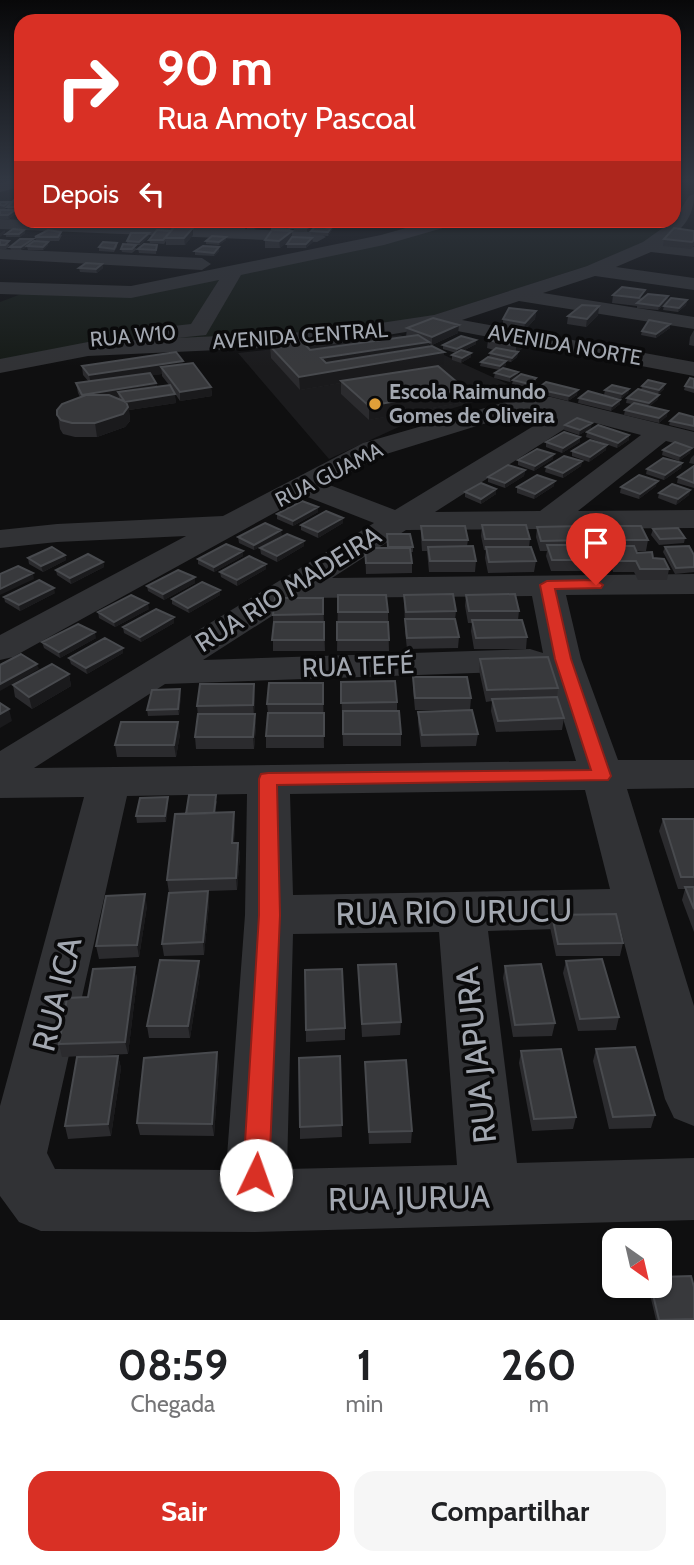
<!DOCTYPE html>
<html lang="pt">
<meta charset="utf-8">
<style>
:root{--surface:#fff;--page:#f6f6f6;--text:#202124;--muted:#757577;--accent:#d93025}
body{margin:0;font-family:Cabin,sans-serif;background:var(--page);color:var(--text);height:100vh;display:flex;flex-direction:column;font-size:26px;white-space:nowrap}
*{box-sizing:border-box;margin:0}
p{font-size:23px;color:var(--muted)}
.icon{flex:none;width:38px;height:38px;fill:none;stroke:currentColor;stroke-width:2;stroke-linecap:round;stroke-linejoin:round}
.map{position:relative;height:1320px;overflow:hidden}
.sheet{display:flex;flex-direction:column;background:var(--surface);flex:1}
.sheet>*{flex:none}
.banner{position:absolute;left:14px;top:14px;width:667px;height:214px;border-radius:21px;box-shadow:0 2px 5px #0004;background:#d93025;color:#fff;overflow:hidden}
.needle{width:46px;rotate:146deg}
.fabs{position:absolute;left:602px;top:1228px;display:grid;gap:14px}
.fabs a{display:grid;place-items:center;width:70px;height:70px;border-radius:14px;background:var(--surface);box-shadow:0 2px 5px #0004;font-size:35px}
.pin{position:absolute;display:grid;place-items:center;width:60px;height:60px;color:#fff;margin:-72px -30px;border-radius:50% 50% 50% 0;rotate:-45deg;box-shadow:0 0 7px #0007}
.pin .icon{rotate:45deg}
.me{position:absolute;width:77px;margin:-38px;rotate:3deg;stroke-linejoin:round;filter:drop-shadow(0 0 5px #0008)}
.turn{display:flex;align-items:center;gap:24px;height:147px;padding:0 28px;font-size:32px}
.turn .icon{width:91px;height:91px;stroke-width:2.5}
.turn b{display:block;font-size:49px;line-height:60px}
.then{display:flex;align-items:center;height:66px;padding:0 28px;background:#0003;gap:14px;font-size:26px}
.eta{display:flex;justify-content:space-evenly;align-items:center;height:119px;text-align:center}
.eta b{font-size:42px;font-weight:700;line-height:49px}
.action{display:flex;gap:14px;margin-top:auto;padding:14px 28px}
.action a{flex:1;height:80px;border-radius:21px;background:var(--accent);color:#fff;font-size:28px;font-weight:700;line-height:80px;text-align:center}
.action a+a{background:var(--page);color:var(--text)}
.map>svg:first-child{display:block}
</style>
<div class="map">
<svg width="694" height="1320" viewBox="0 0 694 1320">
<rect width="100%" height="100%" fill="#0f0f10"/>
<!-- built -->
<path fill="#1b1b1d" d="M400,335L519,389L416,419L329,459L238,353Z"/>
<!-- green -->
<path fill="#161b17" d="M674,181H694V199L676,225L649,246L382,332L102,348L0,367V302L29,291L119,292L454,221L674,220Z"/>
<g fill="none" stroke-linecap="round" stroke-linejoin="round">
<!-- minor -->
<path fill="#313235" fill-rule="evenodd" d="M9,181H21V187L0,192V183Z
M694,194C694,218 682,229 664,243L694,247V257L651,252L616,267L694,278V290L595,276L543,293L694,317V329L519,301L462,320L694,362V376L436,327L327,345L88,356L0,373V359L88,342L161,339L152,333L155,328L191,324L219,280L131,298L0,294V282L131,286L381,235L434,220H462L460,223L384,245L241,275L206,335L177,338L327,331L434,315L587,266L643,242L674,220L689,196Z
M0,219L317,232L326,237L317,242L0,229Z
M0,249L202,258L211,264L202,270L0,259Z
M523,397H551L694,432V448L666,441L578,511L694,510V528L406,530L332,578L694,574V594L566,595L581,659L618,760H694V788L627,789L694,1006V1126L674,1118L665,1099L620,927L488,931L517,1163L694,1158V1220L255,1232L41,1231L19,1222L0,1196V1106L84,797L0,798V751L374,523L305,496L13,657L0,660V635L186,536L57,542L0,548V530L57,524L223,516L363,443ZM525,411L555,413L395,510L327,484L383,455ZM580,419L641,435L540,511L435,512ZM532,596L543,653L530,649L203,660L300,598ZM546,663L576,761L34,768L165,684L530,671L543,668ZM585,790L610,889L293,895L290,794ZM247,794L245,915L226,1170L55,1169L47,1153L127,796ZM439,932L457,1165L287,1169L293,934Z"/>
</g>
<!-- wall -->
<path fill="#2b2b2e" fill-rule="evenodd" d="M21,201L19,210H15L16,213L9,219H0V210H8L7,207L5,209H0V202L10,205Z
M184,220L179,227L162,226L161,222Z
M249,220H261V222L255,230L247,229V225Z
M403,220H413L412,225H403Z
M183,222H206L199,227L183,225Z
M246,222L247,225L245,229H219V225Z
M292,227V238L280,248H265V240Z
M315,227L307,232L294,231V228Z
M334,227L328,236L311,235V231Z
M24,230L25,233L20,237H6V234Z
M694,231V246L691,249L663,246L664,239Z
M149,233V237L140,245H131L137,249L132,253L122,252L121,249L127,244V241Z
M62,235L59,241H36L35,237Z
M193,235L185,245H166V241L164,244L150,243L149,240Z
M226,237V240L219,245L206,244V241Z
M33,239L34,242L48,245L43,250H28L27,247L21,250H11L10,247Z
M0,240L10,245L6,249H0Z
M313,242L306,248H287V244Z
M117,243V247L114,252L99,251V247Z
M157,245L156,254L139,253L138,249Z
M195,251H219L214,256L195,255Z
M102,264L103,268L97,273L80,272L79,268Z
M613,295L643,298L668,296L667,301L658,310L637,308V306L612,303Z
M687,300L686,305L678,312L663,310L664,306Z
M599,306L598,315L586,327L567,324L568,316Z
M536,311L535,319L524,331L503,327V319Z
M670,324V328L656,338L641,335L642,331Z
M407,328L458,333L432,345L429,344L428,347L444,365L428,367L464,402L369,420L341,394V383L300,390L271,358L270,346L310,350L406,337Z
M694,330V346L689,345L690,337Z
M526,338L525,346L518,352L517,357L511,362L506,361V365L502,368L518,372L517,376L510,382L494,378L495,373L499,370L480,366L481,362L489,357L490,353L494,350L487,348L488,340Z
M476,340V344L463,351L471,357L461,363L452,360V355L456,353L443,349V345Z
M183,361V364L211,387L212,396L180,401L174,392L176,403L129,410L130,421L125,427L97,437H75L63,434L60,429L57,410L80,397L78,393L76,383L89,382L83,375L82,366ZM162,374V376L169,385L157,387L156,383L152,375Z
M694,379V393L684,390L685,386Z
M513,380L536,383L528,388L512,384Z
M642,386L664,389L658,394V399L649,407L667,416L659,423L624,415L625,410L632,404L626,403L627,398L641,390Z
M537,389L577,395L568,401L536,393Z
M629,389L628,393L621,399L604,395L605,390Z
M579,398L620,400V404L611,411L578,403Z
M694,417V431L669,425L670,421Z
M565,425L591,428L579,435L564,430Z
M587,432L629,440L617,448L586,437Z
M580,437V442L562,453L546,447V442Z
M606,450L589,462L572,456V451Z
M663,450L690,453L679,461L662,455Z
M694,455V464L689,463L691,458Z
M553,459L534,471L518,465V460Z
M582,461L581,466L563,478L545,472L546,467Z
M682,463L681,468L664,480L646,474L647,469Z
M694,466V488L677,483L678,477Z
M525,470L524,476L505,488L488,482V477Z
M554,486L534,499L517,493V487Z
M656,486L639,499L620,493L621,487Z
M690,490L689,495L676,505L658,498L659,493Z
M465,492L496,494L481,504L465,497Z
M318,512L293,526L277,519V514Z
M343,518V523L318,538L301,530V525Z
M482,525L530,539L529,547L536,561L534,572L488,573L485,558L486,550H484L481,536Z
M421,526L468,540L467,546L476,561L475,572H429L427,551H422L421,537Z
M598,526L648,540L646,551H636L637,553L653,558L669,569L667,580H638L634,572H613L609,557L610,551H601L596,537Z
M537,527L586,540V545L599,560L597,571H551L546,556L547,551H540L536,537Z
M653,529L685,538L684,543L659,545L651,535Z
M282,535L254,550L239,543L238,537Z
M304,541V546L277,562L261,554L260,548Z
M413,547V552H411L412,563V573L366,574L365,548Z
M665,547L694,555V572L675,574L663,552Z
M243,551V556L214,572L198,564V559Z
M65,555L66,560L43,572L29,564L28,558Z
M103,562L104,567L71,584L57,575L56,570Z
M266,564V569L237,586L221,577L220,572Z
M195,583L164,600L148,591L147,586Z
M220,590V595L189,613L172,604V599Z
M55,593L20,611L5,602L4,597Z
M338,595L388,612L389,651H337Z
M404,595L456,611L455,620L459,637L458,648L407,649L405,631Z
M466,595L519,611L518,620L527,637L526,649H474L471,631L472,623H468L465,606Z
M323,598L325,651H273V615Z
M149,609L115,627L99,618L98,612Z
M174,623L141,642L124,633L123,627Z
M96,638L60,658L44,648L42,642Z
M123,653L87,674L71,664L69,658Z
M480,659L558,688L557,697L564,718L562,730L496,732L491,711L492,701L486,702L479,670Z
M69,674L71,686L32,709L15,697L13,685Z
M413,677L471,698L470,710L478,734L476,746L421,747L418,723V712L466,710H415L413,689Z
M341,682L397,702V711L401,734V746H343Z
M323,683L324,748H266V736L268,713L267,704Z
M181,695L179,715L148,716L147,710Z
M255,696L254,714L256,726L254,749H196L195,737L198,716L197,706Z
M180,734L176,757H117L115,745Z
M168,797V804L166,822L137,823L136,816Z
M217,801L215,813L235,824L234,843H238L240,855L237,890L208,891L209,904L204,955L164,956L162,944L169,893L167,880L186,814Z
M663,819H694V932L682,900L685,889H678L659,831Z
M147,906L139,957L99,959L96,946Z
M552,915L623,943L620,956H556L550,927Z
M566,961L619,1017L616,1030L578,1031L563,973Z
M358,965L401,1022L400,1035L362,1037Z
M505,966L555,1023L552,1036L513,1037L503,978Z
M135,967L137,980L128,1054L62,1057L59,1044L88,997Z
M305,970L345,1028V1040L306,1042Z
M200,974L190,1038H149L147,1026Z
M596,1049L655,1115L651,1128L609,1129L593,1061Z
M521,1051L576,1117L573,1129L532,1131L519,1063Z
M118,1056L121,1068L111,1136L68,1139L65,1126Z
M340,1056L342,1137L300,1139V1127Z
M365,1062L412,1131L411,1143L369,1144Z
M219,1065L214,1136L140,1135L137,1123Z
M648,1286L694,1287V1320H656Z"/>
<!-- shaded-wall -->
<path fill="#1a1a1c" d="M15,210L16,213L9,219L8,215Z
M203,220H206V222L199,227L198,224Z
M260,220H261V222L255,230L254,226Z
M334,223V227L328,236V228Z
M315,224V227L307,232V228Z
M292,227V230L291,232L292,231V238L280,248L279,241Z
M193,228V235L185,245L184,238Z
M5,230V233L0,237V233Z
M24,230L25,233L20,237L19,234Z
M149,233V237L140,245L139,242Z
M226,237V240L219,245V242Z
M312,238L313,242L306,248V244Z
M33,239L34,243L21,250V247Z
M48,242V245L43,250V247Z
M219,247V251L214,256V253Z
M102,264L103,268L97,273L96,269Z
M668,296L667,301L658,310L659,306Z
M687,300L686,305L678,312L679,308Z
M599,306L598,315L586,327L587,319Z
M536,311L535,319L524,331L525,323Z
M670,324V328L656,338V334Z
M459,325L458,333L432,345V337Z
M526,338L525,346L517,353V357L511,362L512,358L516,354V346Z
M476,340V344L457,354V349Z
M429,342L428,354L322,371L321,358Z
M444,352V365L343,382L341,381V383L300,390L299,377Z
M471,353V357L461,363L462,358Z
M183,361L184,370L161,367L162,374L91,384L89,375Z
M506,361V365L500,370V366Z
M518,372L517,376L510,382V377Z
M536,378V383L528,388L529,384Z
M156,383L157,392H118L119,398L83,404L82,395Z
M665,384L664,389L658,395L659,390Z
M211,387L212,396L180,401V392Z
M465,389L464,402L369,420V406Z
M629,389L628,393L621,399L622,394Z
M578,390L577,395L568,401L569,396Z
M175,394L176,403L129,410L130,421L125,427L97,437L95,423L125,402Z
M659,395L658,399L648,408L649,403Z
M620,400V404L611,411L612,406Z
M668,411L667,416L659,423V418Z
M592,423L591,428L579,435L580,430Z
M629,435V440L617,448L618,443Z
M580,437V442L562,453L563,448Z
M607,445L606,450L589,462L590,457Z
M692,448L690,453L679,461L680,456Z
M554,454L553,459L534,471L535,466Z
M582,461L581,466L563,478V473Z
M682,463L681,468L664,480L665,475Z
M525,470L524,476L505,488V483Z
M555,481L554,486L534,499L535,494Z
M658,481L656,486L639,499L640,494Z
M496,489V494L481,504V499Z
M690,490L689,495L676,505L678,499Z
M318,507V512L293,526V521Z
M343,518V523L318,538V532Z
M281,530L282,535L254,550V545Z
M304,541V546L277,562V556Z
M243,551V556L214,572V567Z
M65,555L66,560L43,572L41,566Z
M103,562L104,567L71,584L70,578Z
M266,564V569L237,586V580Z
M33,573L34,579L0,595V589Z
M195,577V583L164,600L163,594Z
M54,588L55,593L20,611L19,605Z
M220,590V595L189,613L188,608Z
M148,603L149,609L115,627L114,622Z
M174,617V623L141,642L140,637Z
M95,632L96,638L60,658L59,652Z
M123,648V653L87,674L86,668Z
M37,664L39,669L0,691V684Z
M69,674L71,686L32,709L29,697Z
M254,684L255,696L254,717L253,705Z
M180,689L181,695L179,715L178,709Z
M9,709L12,721L0,728V714Z
M255,714L256,726L254,749L253,737Z
M178,722L180,734L176,757L174,745Z
M168,797V804L166,822L165,816Z
M234,812L235,824L233,855L232,843Z
M238,843L240,855L237,890L236,878Z
M208,891L209,904L204,955L203,942Z
M145,894L147,906L139,957L137,945Z
M199,961L200,974L190,1038L188,1026Z
M135,967L137,980L128,1054L125,1042Z
M217,1052L219,1065L214,1136L212,1124Z
M118,1056L121,1068L111,1136L108,1124Z"/>
<!-- building -->
<path fill="#38393c" stroke="#484a4e" stroke-width="2" d="M14,200L21,201V205L19,207H7Z
M0,202H9L4,206L0,205Z
M0,210H15L8,215H0Z
M164,220H181L179,224L161,222Z
M185,220H203L198,224L183,222Z
M249,220H260L254,226L247,225Z
M224,221L246,222L244,226L219,225Z
M302,222L315,224L307,228H294Z
M319,222L334,223L328,228H331L328,232L311,231Z
M273,226L292,227L288,230L272,229Z
M174,227L193,228L184,238H165Z
M674,228L694,231V240L692,242L664,239Z
M13,229L24,230L19,234H6Z
M48,230L61,232L58,237H35Z
M157,230L171,231L163,240H149Z
M272,230L292,231L279,241L265,240Z
M131,233H149L139,242L127,241Z
M212,236L226,237L219,242L206,241Z
M292,237L312,238L306,244H287Z
M20,239H33L21,247H10Z
M0,240L9,241L5,245H0Z
M34,241L48,242L43,247L27,246Z
M103,242L117,243L114,249L99,247Z
M123,244L136,245L132,249H121Z
M144,244L157,245L156,250L138,249Z
M203,246L219,247L214,253L195,251Z
M86,263L102,264L96,269L79,268Z
M622,287L645,290L639,298L613,295Z
M648,294L668,296L659,306L637,303Z
M671,298L687,300L679,308L664,306Z
M582,305L599,306L587,319L568,316Z
M509,308L536,311L525,323L503,319Z
M433,318L459,325L432,337L407,328Z
M649,320L670,324L656,334L642,331Z
M498,333L526,338L516,346L488,340Z
M418,335L429,342L321,358L326,363L432,346L444,352L299,377L270,346L302,341L310,350Z
M461,336L476,340L457,349L443,345Z
M496,348L518,352L512,358L490,353Z
M461,350L471,353L462,358L452,355Z
M176,352L183,361L89,375L82,366Z
M488,357L506,361L500,366L481,362Z
M193,363L211,387L180,392L161,367Z
M438,366L465,389L369,406L341,381Z
M503,368L518,372L510,377L495,373Z
M150,373L156,383L82,395L76,383Z
M521,374L536,378L529,384L513,380Z
M690,378L694,379V388L685,386Z
M648,380L665,384L659,390L642,386Z
M546,382L578,390L569,396L537,389Z
M170,385L175,394L125,402L118,392Z
M612,385L629,389L622,394L605,390Z
M638,389L659,395L649,403L627,398Z
M588,391L620,400L612,406L579,398Z
M86,395H109L126,402L128,407L123,414L95,423H72L61,420L57,415V410L62,404Z
M634,403L668,411L659,418L625,410Z
M679,413L694,417V426L670,421Z
M577,418L592,423L580,430L565,425Z
M598,425L629,435L618,443L587,432Z
M564,432L580,437L563,448L546,442Z
M590,440L607,445L590,457L572,451Z
M675,442L692,448L680,456L663,450Z
M537,449L554,454L535,466L518,460Z
M564,456L582,461L563,473L546,467Z
M663,458L682,463L665,475L647,469Z
M508,465L525,470L505,483L488,477Z
M694,466V483L678,477Z
M537,475L555,481L535,494L517,487Z
M639,475L658,481L640,494L621,487Z
M481,483L496,489L481,499L465,492Z
M672,484L690,490L678,499L659,493Z
M302,501L318,507L293,521L277,514Z
M326,511L343,518L318,532L301,525Z
M265,523L281,530L254,545L238,537Z
M482,525H526L530,539H485Z
M421,526H465L468,540H423Z
M581,526L586,540L541,541L537,527Z
M598,526H641L648,540H603Z
M678,528L685,538L660,539L653,529Z
M287,534L304,541L277,556L260,548Z
M387,534H410L413,547H388Z
M226,544L243,551L214,567L198,559Z
M547,545H593L599,560H552Z
M473,546L476,561H430L428,547Z
M611,546H634L637,553L652,552L653,558L664,559L669,569H640L636,561H615Z
M689,546L694,555V567L676,568L665,547Z
M52,547L65,555L41,566L28,558Z
M486,547H531L536,561L489,562Z
M365,548H410L412,563H366Z
M88,554L103,562L70,578L56,570Z
M249,556L266,564L237,580L220,572Z
M18,566L33,573L0,589V574Z
M178,570L195,577L163,594L147,586Z
M39,580L54,588L19,605L4,597Z
M202,582L220,590L188,608L172,599Z
M453,594L456,611L406,612L404,595Z
M515,594L519,611H469L466,595Z
M131,595L148,603L114,622L98,612Z
M338,595H386L388,612H338Z
M275,598H323V614L273,615Z
M156,609L174,617L140,637L123,627Z
M405,619H455L459,637L407,638Z
M472,620H522L527,637L476,638Z
M274,622H324V640H272Z
M337,622H388L389,640H337Z
M78,624L95,632L59,652L42,642Z
M105,638L123,648L86,668L69,658Z
M21,654L37,664L0,684V665Z
M548,657L558,688L487,690L480,659Z
M52,664L69,674L29,697L13,685Z
M413,677H467L471,698H415Z
M395,681L397,702L341,703V682Z
M269,683H323V704H267Z
M200,684H254L253,705L197,706Z
M180,689L178,709L147,710L152,690Z
M557,697L564,718L498,721L492,699Z
M0,703L9,709L0,714Z
M472,710L478,734L422,735L418,712Z
M343,711H399L401,734H343Z
M268,713H324V736H266Z
M198,714H255L253,737H195Z
M121,722H178L174,745H115Z
M189,795H216L214,813L186,814Z
M168,797L165,816H136L140,798Z
M234,812L232,843H238L236,878L167,880L175,814Z
M663,819H694V877H681Z
M685,887H694V909Z
M208,891L203,942L162,944L169,893Z
M145,894L137,945L96,946L106,896Z
M616,914L623,943L558,944L552,915Z
M602,959L619,1017L580,1019L566,961Z
M160,960L199,961L188,1026H147Z
M396,964L401,1022L362,1024L358,965Z
M541,964L555,1023L515,1025L505,966Z
M135,967L125,1042L59,1044L67,998L88,997L93,969Z
M342,969L345,1028L306,1030L305,970Z
M635,1047L655,1115L613,1117L596,1049Z
M561,1049L576,1117L534,1119L521,1051Z
M217,1052L212,1124L137,1123L144,1058Z
M118,1056L108,1124L65,1126L77,1057Z
M340,1056L342,1125L300,1127L299,1058Z
M406,1060L412,1131L369,1132L365,1062Z
M691,1276L694,1287V1319L659,1320L651,1286H660V1277Z"/>
<!-- sky -->
<linearGradient id="sky" x2="0" y2="1"><stop stop-color="#080809"/><stop offset="0.49" stop-color="#313742"/><stop offset="1" stop-color="#313742" stop-opacity="0"/></linearGradient>
<rect width="694" height="366" fill="url(#sky)"/>
<!-- route -->
<path fill="#d93025" stroke="#8d1f18" stroke-width="2" d="M596,580L603,585L601,588L555,589L571,659L611,776L608,780L277,785L280,915L269,1175L265,1184L256,1188L247,1184L243,1175L259,915V779L261,774L268,773L591,770L555,659L540,585L547,581Z"/>
<!-- markers -->
<circle fill="#df9f39" stroke="#0a0a0b" stroke-width="2.5" cx="375" cy="404" r="7"/>
<g text-anchor="middle" stroke-width="7" stroke-linejoin="round" paint-order="stroke">
<!-- far-street labels -->
<g font-size="21" fill="#a2a7b0" stroke="#0a0a0b">
<text transform="translate(133 336) rotate(-5)" y="7">RUA W10</text>
<text transform="translate(300 336) rotate(-4)" y="7">AVENIDA CENTRAL</text>
<text transform="translate(565 345) rotate(10)" y="7">AVENIDA NORTE</text>
<text transform="translate(329 475) rotate(-27)" y="7">RUA GUAMA</text>
</g>
<!-- far-poi labels -->
<g font-size="21" font-weight="bold" fill="#a2a7b0" stroke="#0a0a0b" text-anchor="start">
<text x="389" y="399">Escola Raimundo<tspan x="389" dy="24">Gomes de Oliveira</tspan></text>
</g>
<!-- street labels -->
<g font-size="26" fill="#a2a7b0" stroke="#0a0a0b">
<text transform="translate(288 589) rotate(-32)" y="9">RUA RIO MADEIRA</text>
<text transform="translate(358 666) rotate(-2)" y="9">RUA TEFÉ</text>
</g>
<!-- near-street labels -->
<g font-size="32" fill="#a2a7b0" stroke="#0a0a0b">
<text transform="translate(454 912) rotate(-1)" y="11">RUA RIO URUCU</text>
<text transform="translate(57 994) rotate(-76)" y="11">RUA ICA</text>
<text transform="translate(476 1055) rotate(-96)" y="11">RUA JAPURA</text>
<text transform="translate(409 1198) rotate(-1)" y="11">RUA JURUA</text>
</g>
</g>
</svg>
<div class="fabs">
<a><svg class="needle" viewBox="-14 -14 28 28"><path d="M0-13l5 13h-10z" fill="#e53935"/><path d="M0 13l5-13h-10z" fill="#757577"/></svg></a>
</div>
<div class="pin" style="left:596px;top:585px;background:#d93025"><svg class="icon" aria-label="arrive" viewBox="0 0 24 24"><path d="M6 21V4h12l-3 4 3 4H6"/></svg></div>
<svg class="me" style="left:256px;top:1175px" viewBox="-20 -20 40 40"><circle r="19" fill="#fff"/><path d="M0-13L10 11 0 6-10 11z" fill="#d93025"/></svg>
<div class="banner">
<div class="turn"><svg class="icon" aria-label="right" viewBox="0 0 24 24"><path d="M7 20v-9h11M14 6l5 5-5 5"/></svg><div><b>90 m</b>Rua Amoty Pascoal</div></div>
<div class="then">Depois<svg class="icon" aria-label="left" viewBox="0 0 24 24"><path d="M17 20v-9H6M10 6l-5 5 5 5"/></svg></div>
</div>
</div>
<section class="sheet">
<div class="eta">
<div><b>08:59</b><p>Chegada</p></div>
<div><b>1</b><p>min</p></div>
<div><b>260</b><p>m</p></div>
</div>
<div class="action"><a>Sair</a><a>Compartilhar</a></div>
</section>
